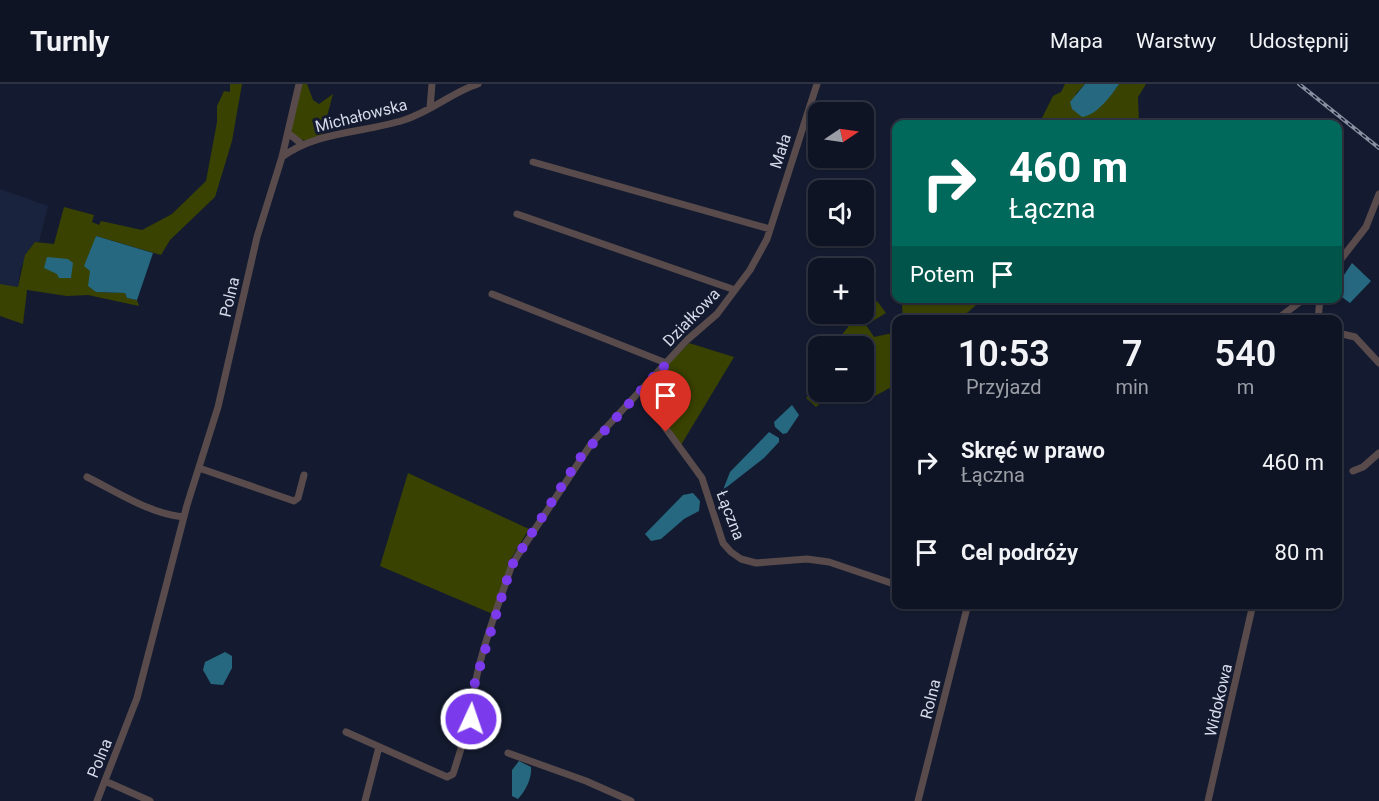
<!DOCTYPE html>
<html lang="pl">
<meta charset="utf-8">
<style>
:root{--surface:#0f1424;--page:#1d2131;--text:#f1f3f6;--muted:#9b9ea6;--line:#2f3341}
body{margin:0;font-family:Roboto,sans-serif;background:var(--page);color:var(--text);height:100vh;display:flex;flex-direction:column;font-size:22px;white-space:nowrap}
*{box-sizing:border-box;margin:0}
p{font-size:20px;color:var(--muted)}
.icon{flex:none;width:33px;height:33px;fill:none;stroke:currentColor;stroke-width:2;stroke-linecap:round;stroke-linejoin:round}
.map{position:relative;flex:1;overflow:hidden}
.sheet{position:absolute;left:892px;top:231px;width:450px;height:294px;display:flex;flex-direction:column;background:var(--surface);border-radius:12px;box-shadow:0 2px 4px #0004,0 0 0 2px var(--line)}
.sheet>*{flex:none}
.hud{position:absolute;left:892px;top:36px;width:450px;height:183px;border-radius:12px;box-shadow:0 2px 4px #0004,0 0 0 2px var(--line);background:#00695c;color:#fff;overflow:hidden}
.needle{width:39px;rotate:77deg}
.fabs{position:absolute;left:808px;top:18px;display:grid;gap:12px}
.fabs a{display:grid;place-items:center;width:66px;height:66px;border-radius:12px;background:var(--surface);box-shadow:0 2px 4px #0004,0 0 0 2px var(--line);font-size:30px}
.pin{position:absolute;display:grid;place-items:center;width:51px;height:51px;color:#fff;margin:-62px -26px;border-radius:50% 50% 50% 0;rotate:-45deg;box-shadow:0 0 6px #0007}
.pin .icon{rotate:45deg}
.me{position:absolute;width:66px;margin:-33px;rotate:3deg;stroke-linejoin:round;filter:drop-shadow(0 0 4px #0008)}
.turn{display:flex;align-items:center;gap:21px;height:126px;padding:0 18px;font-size:27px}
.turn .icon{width:78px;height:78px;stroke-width:2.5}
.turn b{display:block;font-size:42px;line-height:51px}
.then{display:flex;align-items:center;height:57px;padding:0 18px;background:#0003;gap:12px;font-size:22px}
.eta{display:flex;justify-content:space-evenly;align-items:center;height:102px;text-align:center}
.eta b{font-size:36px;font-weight:600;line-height:42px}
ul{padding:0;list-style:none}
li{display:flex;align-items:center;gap:18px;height:90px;padding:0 18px}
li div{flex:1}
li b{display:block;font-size:22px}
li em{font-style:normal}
header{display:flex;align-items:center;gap:36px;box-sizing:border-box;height:84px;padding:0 30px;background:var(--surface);border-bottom:2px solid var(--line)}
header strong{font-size:28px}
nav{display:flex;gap:33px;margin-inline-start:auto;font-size:21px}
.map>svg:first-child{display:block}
</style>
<header>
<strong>Turnly</strong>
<nav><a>Mapa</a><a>Warstwy</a><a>Udostępnij</a></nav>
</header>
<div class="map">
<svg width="1379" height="717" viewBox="0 0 1379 717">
<rect width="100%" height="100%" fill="#141b30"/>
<!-- built -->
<path fill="#19233d" d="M0,105L48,122L39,158H35L20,185L18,203L0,200Z"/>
<!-- green -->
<path fill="#394200" d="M230,0H242L232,57L215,113L170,156L161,171L96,152L90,187L96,208L125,209L127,214L137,216L139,222L88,211L67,212L27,206L23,240L0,232V200L18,203L25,171L35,158L54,160L64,123L94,131L92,138L99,141L101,137L142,146L172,130L206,97L217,38V22L224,7L230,8Z
M302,0H307L313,16L319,20L333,10L322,51L306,57L295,53L291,47Z
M1065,0H1085L1075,11L1103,19L1119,0H1146L1138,13L1139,40H1068L1054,35L1048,40H1039L1053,12L1061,8Z
M914,214H983V215L960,235H903L902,221Z
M877,217L886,229L866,241L874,253L897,248V300L873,313L852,320C837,313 828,312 816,323L806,314L819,302V308H864V262H833L848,243V234L854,230H864V223Z
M689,259L734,273L681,361L666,342V282Z
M408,389L529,445L509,478L495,531L380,482Z"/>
<!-- water -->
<path fill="#26687f" d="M1085,0H1119C1111,12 1097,31 1082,33L1072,25L1070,18Z
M96,152L153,169L137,216L127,214L125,209L96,208L88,202L90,187L84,182Z
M47,173L68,175L73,179L71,194H59L57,190L44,184Z
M1352,179L1371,197L1350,219L1338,210V200Z
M792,321L799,331L787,349L783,350L775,343L774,338Z
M769,348L779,354V358L764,374L723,406L730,388Z
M693,409L700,417L699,427L684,435L661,455L651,457L645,450L683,411Z
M225,568L232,572V584L223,601L211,600L203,586L205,578Z
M519,677L531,683C532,694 526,706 518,715L512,712V686Z"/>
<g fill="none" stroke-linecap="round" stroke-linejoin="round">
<!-- street -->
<path stroke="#594b4b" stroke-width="7" d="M430,24L432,0
M288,49L303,61
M282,73C316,47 364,49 404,36C431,28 452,8 478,0
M533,78L770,145
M517,130L735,206
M1338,179L1366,143L1379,110
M492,210L666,279
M1276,236L1305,214
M1318,236L1320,214
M1338,249L1355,253L1379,279
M664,281V342L702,394L723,459L731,468L741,475L756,479L807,475L829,478L897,501
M199,384L294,417L298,414L304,391
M1353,387L1363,383L1379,369
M87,393C117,408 150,430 184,433
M346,648L447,693L453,690L466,649L473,643
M477,651C459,615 499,522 511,483L518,471L591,360L687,256L717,230L750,186L767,155L817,0
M508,669L586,697L631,717
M105,697L150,717
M97,717L137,614L187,421L218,323L257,153L282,73L299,0
M365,717L379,663
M918,717L968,520
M1208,717L1253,520"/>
<defs>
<path id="rail" d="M1299,0L1379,64"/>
</defs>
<!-- rail casing -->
<use href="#rail" stroke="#888fa0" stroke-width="4"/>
<!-- rail -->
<use href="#rail" stroke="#141b30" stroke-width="1.5" stroke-dasharray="4.5" stroke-linecap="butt"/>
</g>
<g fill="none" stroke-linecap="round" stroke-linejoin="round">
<!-- route -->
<path stroke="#7c3aed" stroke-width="10" stroke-dasharray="0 18" d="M471,635L473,605L511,483L518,471L579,375L664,281L663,333L666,348"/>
</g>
<g text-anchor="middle" stroke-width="6" stroke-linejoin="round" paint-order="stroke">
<!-- street labels -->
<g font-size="16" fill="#d5dbe9" stroke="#141b30">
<text transform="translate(361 31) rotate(-14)" y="6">Michałowska</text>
<text transform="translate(780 67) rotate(-72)" y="6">Mała</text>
<text transform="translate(229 213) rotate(-77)" y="6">Polna</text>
<text transform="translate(691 233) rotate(-46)" y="6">Działkowa</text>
<text transform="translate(731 431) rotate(69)" y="6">Łączna</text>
<text transform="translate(930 615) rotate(-76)" y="6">Rolna</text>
<text transform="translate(1218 616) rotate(-77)" y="6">Widokowa</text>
<text transform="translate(99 674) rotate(-68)" y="6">Polna</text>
</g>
</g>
</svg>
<div class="fabs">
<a><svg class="needle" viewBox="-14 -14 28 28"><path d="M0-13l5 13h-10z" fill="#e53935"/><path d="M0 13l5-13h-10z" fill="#9b9ea6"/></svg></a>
<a><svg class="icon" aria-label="sound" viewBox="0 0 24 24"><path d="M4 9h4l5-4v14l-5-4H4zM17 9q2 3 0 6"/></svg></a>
<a>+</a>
<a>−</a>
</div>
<div class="pin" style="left:666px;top:348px;background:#d93025"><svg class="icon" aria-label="arrive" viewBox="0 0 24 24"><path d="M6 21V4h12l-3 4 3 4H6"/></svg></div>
<svg class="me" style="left:471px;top:635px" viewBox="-20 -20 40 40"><circle r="17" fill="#7c3aed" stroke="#fff" stroke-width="3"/><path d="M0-11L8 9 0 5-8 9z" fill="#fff"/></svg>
<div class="hud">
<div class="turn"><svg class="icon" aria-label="right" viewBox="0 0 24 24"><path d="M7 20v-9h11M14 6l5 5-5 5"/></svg><div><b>460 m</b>Łączna</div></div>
<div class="then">Potem<svg class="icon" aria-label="arrive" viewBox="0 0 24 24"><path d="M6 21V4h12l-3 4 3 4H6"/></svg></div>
</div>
<section class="sheet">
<div class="eta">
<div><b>10:53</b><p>Przyjazd</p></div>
<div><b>7</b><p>min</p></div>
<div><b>540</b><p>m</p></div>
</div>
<ul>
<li><svg class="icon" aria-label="right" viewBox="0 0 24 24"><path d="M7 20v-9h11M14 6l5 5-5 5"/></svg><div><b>Skręć w prawo</b><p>Łączna</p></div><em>460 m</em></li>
<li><svg class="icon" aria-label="arrive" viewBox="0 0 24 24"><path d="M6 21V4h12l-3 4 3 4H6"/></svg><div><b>Cel podróży</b></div><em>80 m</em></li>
</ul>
</section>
</div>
